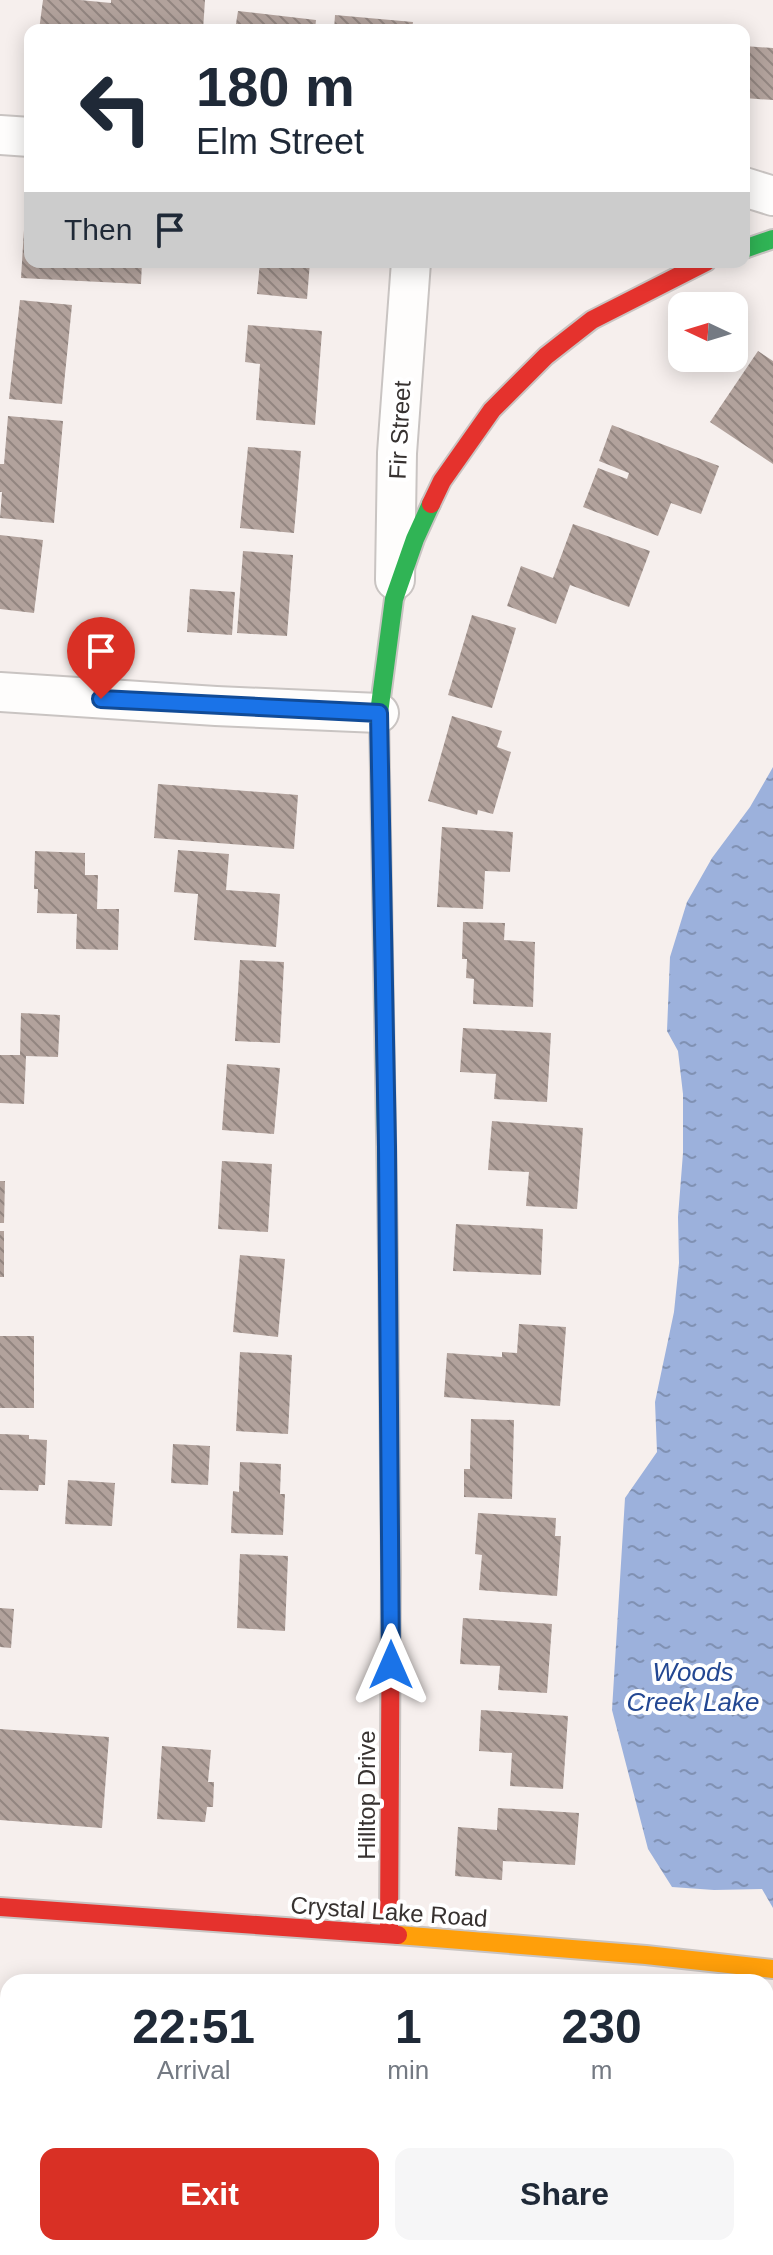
<!DOCTYPE html>
<style>
:root{--surface:#fff;--page:#f6f6f7;--text:#1f2937;--muted:#747a83;--accent:#d93025}
body{margin:0;font-family:Arial,sans-serif;background:var(--page);color:var(--text);height:100vh;display:flex;flex-direction:column;font-size:30px;white-space:nowrap}
*{box-sizing:border-box;margin:0}
p{font-size:26px;color:var(--muted)}
.icon{flex:none;width:44px;height:44px;fill:none;stroke:currentColor;stroke-width:2;stroke-linecap:round;stroke-linejoin:round}
.map{position:relative;flex:1;overflow:hidden}
.side{position:absolute;left:0px;top:1974px;width:774px;height:282px;display:flex;flex-direction:column;background:var(--surface);border-radius:24px 24px 0 0;box-shadow:0 4px 20px #0003}
.side>*{flex:none}
.hud{position:absolute;left:24px;top:24px;width:726px;height:244px;border-radius:16px;box-shadow:0 4px 20px #0003;background:#fff;color:var(--text);overflow:hidden}
.needle{width:52px;rotate:274deg}
.buttons{position:absolute;left:668px;top:292px;display:grid;gap:16px}
.buttons a{display:grid;place-items:center;width:80px;height:80px;border-radius:16px;background:var(--surface);box-shadow:0 4px 20px #0003;font-size:40px}
.pin{position:absolute;display:grid;place-items:center;width:68px;height:68px;color:#fff;margin:-82px -34px;border-radius:50% 50% 50% 0;rotate:-45deg;box-shadow:0 0 8px #0007}
.pin .icon{rotate:45deg}
.me{position:absolute;width:88px;margin:-44px;rotate:0deg;stroke-linejoin:round;filter:drop-shadow(0 0 6px #0008)}
.turn{display:flex;align-items:center;gap:28px;height:168px;padding:0 40px;font-size:36px}
.turn .icon{width:104px;height:104px;stroke-width:2.5}
.turn b{display:block;font-size:56px;line-height:68px}
.then{display:flex;align-items:center;height:76px;padding:0 40px;background:#0003;gap:16px;font-size:30px}
.eta{display:flex;justify-content:space-evenly;align-items:center;height:136px;text-align:center}
.eta b{font-size:48px;font-weight:700;line-height:56px}
.cta{display:flex;gap:16px;margin-top:auto;padding:16px 40px}
.cta a{flex:1;height:92px;border-radius:16px;background:var(--accent);color:#fff;font-size:32px;font-weight:700;line-height:92px;text-align:center}
.cta a+a{background:var(--page);color:var(--text)}
.map>svg:first-child{display:block}
</style>
<div class="map">
<svg width="773" height="2255" viewBox="0 0 773 2255">
<defs>
<pattern id="water-ripples" width="26" height="14" patternUnits="userSpaceOnUse" patternTransform="scale(2)"><rect width="26" height="14" fill="#9cb1dc"/><path d="M2 4q2-2 4 0t4 0M15 11q2-2 4 0t4 0" fill="none" stroke="#8091b3"/></pattern>
<pattern id="building-back-hatch" width="6" height="6" patternUnits="userSpaceOnUse" patternTransform="scale(2)"><rect width="6" height="6" fill="#b2a29c"/><path d="M-1 5l2 2M0 0l6 6M5-1l2 2" fill="none" stroke="#928580"/></pattern>
</defs>
<rect width="100%" height="100%" fill="#f6efed"/>
<!-- water -->
<path fill="url(#water-ripples)" d="M773,767V1908L762,1889L714,1890L672,1887L648,1849L612,1710L625,1498L657,1452L655,1402L674,1312L679,1263L678,1217L683,1153V1094L678,1051L667,1031L670,957L687,902L712,858L750,807Z"/>
<!-- building -->
<path fill="url(#building-back-hatch)" d="M43,0H80L111,3V0H205L203,30H39Z
M238,11L316,20L315,30H235Z
M335,15L413,22L412,30H334Z
M531,25L558,28V30H531Z
M744,46L773,48V100L744,98Z
M24,230H30V262H142L141,284L21,278Z
M260,262H310L307,299L257,294Z
M20,300L72,305L62,404L9,399Z
M248,325L322,331L315,425L256,420L260,364L245,362Z
M758,351L773,361V464L710,422Z
M8,416L63,421L54,523L0,518L2,492H0V464H4Z
M612,425L719,466L701,514L671,503L658,536L583,507L598,468L627,479L629,473L599,461Z
M248,447L301,451L294,533L240,528Z
M573,524L650,551L629,607L570,585L556,624L507,606L521,566L553,578Z
M0,535L43,540L34,613L0,609Z
M243,551L293,555L287,636L237,633Z
M190,589L235,592L232,635L187,632Z
M472,615L516,628L492,708L448,695Z
M452,716L502,731L497,747L511,752L493,814L478,810L477,815L428,801Z
M158,784L298,795L294,849L154,838Z
M442,827L513,832L510,872L485,871L483,909L437,907Z
M178,850L229,854L226,890L280,894L276,947L194,940L198,894L174,892Z
M35,851L85,853V875H98L97,909H119L118,950L76,949L77,914L37,913L38,889H34Z
M463,922L505,923L504,940L535,942L533,1007L473,1004L474,979L466,978L467,959H462Z
M240,960L284,962L280,1043L235,1041Z
M21,1013L60,1015L58,1057L26,1056L24,1104L0,1103V1055H20Z
M463,1028L551,1033L547,1102L494,1099L496,1074L460,1072Z
M227,1064L280,1068L274,1134L222,1130Z
M492,1121L583,1128L577,1209L526,1206L529,1172L488,1170Z
M222,1161L272,1164L268,1232L218,1229Z
M0,1181H5L4,1223H0Z
M456,1224L543,1229L541,1275L453,1271Z
M0,1231H4V1277H0Z
M240,1255L285,1259L278,1337L233,1332Z
M519,1324L566,1327L560,1406L444,1397L447,1353L502,1357V1352L517,1353Z
M0,1336H34V1408H0Z
M240,1352L292,1355L288,1434L236,1431Z
M471,1419L514,1420L512,1499L464,1497V1469H470Z
M0,1434L29,1435V1439L47,1440L45,1485H39L38,1491L0,1490Z
M173,1444L210,1446L208,1485L171,1483Z
M240,1462L281,1464L280,1494H285L283,1535L231,1533L233,1491L239,1492Z
M68,1480L115,1483L112,1526L65,1524Z
M478,1513L556,1518L555,1536H561L557,1596L479,1590L482,1555L475,1554Z
M240,1554L288,1556L285,1631L237,1628Z
M0,1608L14,1609L11,1648L0,1647Z
M463,1618L552,1624L547,1693L498,1690L500,1666L460,1664Z
M481,1710L568,1716L563,1789L510,1786L512,1753L479,1751Z
M0,1729L109,1737L102,1828L0,1820Z
M162,1746L211,1750L208,1782H214L213,1807H207L205,1822L157,1819Z
M498,1808L579,1813L575,1865L503,1861L502,1880L455,1876L458,1827L497,1830Z
M0,2090L8,2091V2198H0Z"/>
<g fill="none" stroke-linecap="round" stroke-linejoin="round">
<defs>
<path id="street" d="M0,135L30,137
M744,187L773,196
M395,580L397,453L411,262
M0,692L216,706L379,713"/>
<path id="fast" d="M744,249L773,239
M388,1255L379,713L394,599L415,539L431,504"/>
<path id="slow" d="M388,1255L391,1573
M398,1935L646,1955L773,1969"/>
<path id="jam" d="M431,504L442,481L492,410L546,356L592,320L706,262
M0,1907L398,1935
M389,1934L391,1573"/>
</defs>
<!-- street casing -->
<use href="#street" stroke="#c9c4c2" stroke-width="42"/>
<!-- fast casing -->
<use href="#fast" stroke="#c9c4c2" stroke-width="22"/>
<!-- slow casing -->
<use href="#slow" stroke="#c9c4c2" stroke-width="22"/>
<!-- jam casing -->
<use href="#jam" stroke="#c9c4c2" stroke-width="22"/>
<!-- street -->
<use href="#street" stroke="#fefdfc" stroke-width="38"/>
<!-- fast -->
<use href="#fast" stroke="#30b455" stroke-width="18"/>
<!-- slow -->
<use href="#slow" stroke="#ff9f0a" stroke-width="18"/>
<!-- jam -->
<use href="#jam" stroke="#e5322d" stroke-width="18"/>
</g>
<g fill="none" stroke-linecap="round" stroke-linejoin="round">
<defs>
<path id="route" d="M101,699L379,713L387,1147L391,1665"/>
</defs>
<!-- route casing -->
<use href="#route" stroke="#114b97" stroke-width="20"/>
<!-- route -->
<use href="#route" stroke="#1a73e8" stroke-width="14"/>
</g>
<g text-anchor="middle" stroke-width="8" stroke-linejoin="round" paint-order="stroke">
<!-- street labels -->
<g font-size="24" fill="#373230" stroke="#fff">
<text transform="translate(400 430) rotate(-87)" y="8">Fir Street</text>
<text transform="translate(367 1795) rotate(-90)" y="8">Hilltop Drive</text>
<text transform="translate(389 1912) rotate(4)" y="8">Crystal Lake Road</text>
</g>
<!-- water labels -->
<g font-size="26" font-style="italic" fill="#234792" stroke="#fff">
<text x="693" y="1681">Woods<tspan x="693" dy="30">Creek Lake</tspan></text>
</g>
</g>
</svg>
<div class="buttons">
<a><svg class="needle" viewBox="-14 -14 28 28"><path d="M0-13l5 13h-10z" fill="#e53935"/><path d="M0 13l5-13h-10z" fill="#747a83"/></svg></a>
</div>
<div class="pin" style="left:101px;top:699px;background:#d93025"><svg class="icon" aria-label="arrive" viewBox="0 0 24 24"><path d="M6 21V4h12l-3 4 3 4H6"/></svg></div>
<svg class="me" style="left:391px;top:1665px" viewBox="-20 -20 40 40"><path d="M0-17L14 15 0 8-14 15z" fill="#1a73e8" stroke="#fff" stroke-width="4"/></svg>
<div class="hud">
<div class="turn"><svg class="icon" aria-label="left" viewBox="0 0 24 24"><path d="M17 20v-9H6M10 6l-5 5 5 5"/></svg><div><b>180 m</b>Elm Street</div></div>
<div class="then">Then<svg class="icon" aria-label="arrive" viewBox="0 0 24 24"><path d="M6 21V4h12l-3 4 3 4H6"/></svg></div>
</div>
<section class="side">
<div class="eta">
<div><b>22:51</b><p>Arrival</p></div>
<div><b>1</b><p>min</p></div>
<div><b>230</b><p>m</p></div>
</div>
<div class="cta"><a>Exit</a><a>Share</a></div>
</section>
</div>
